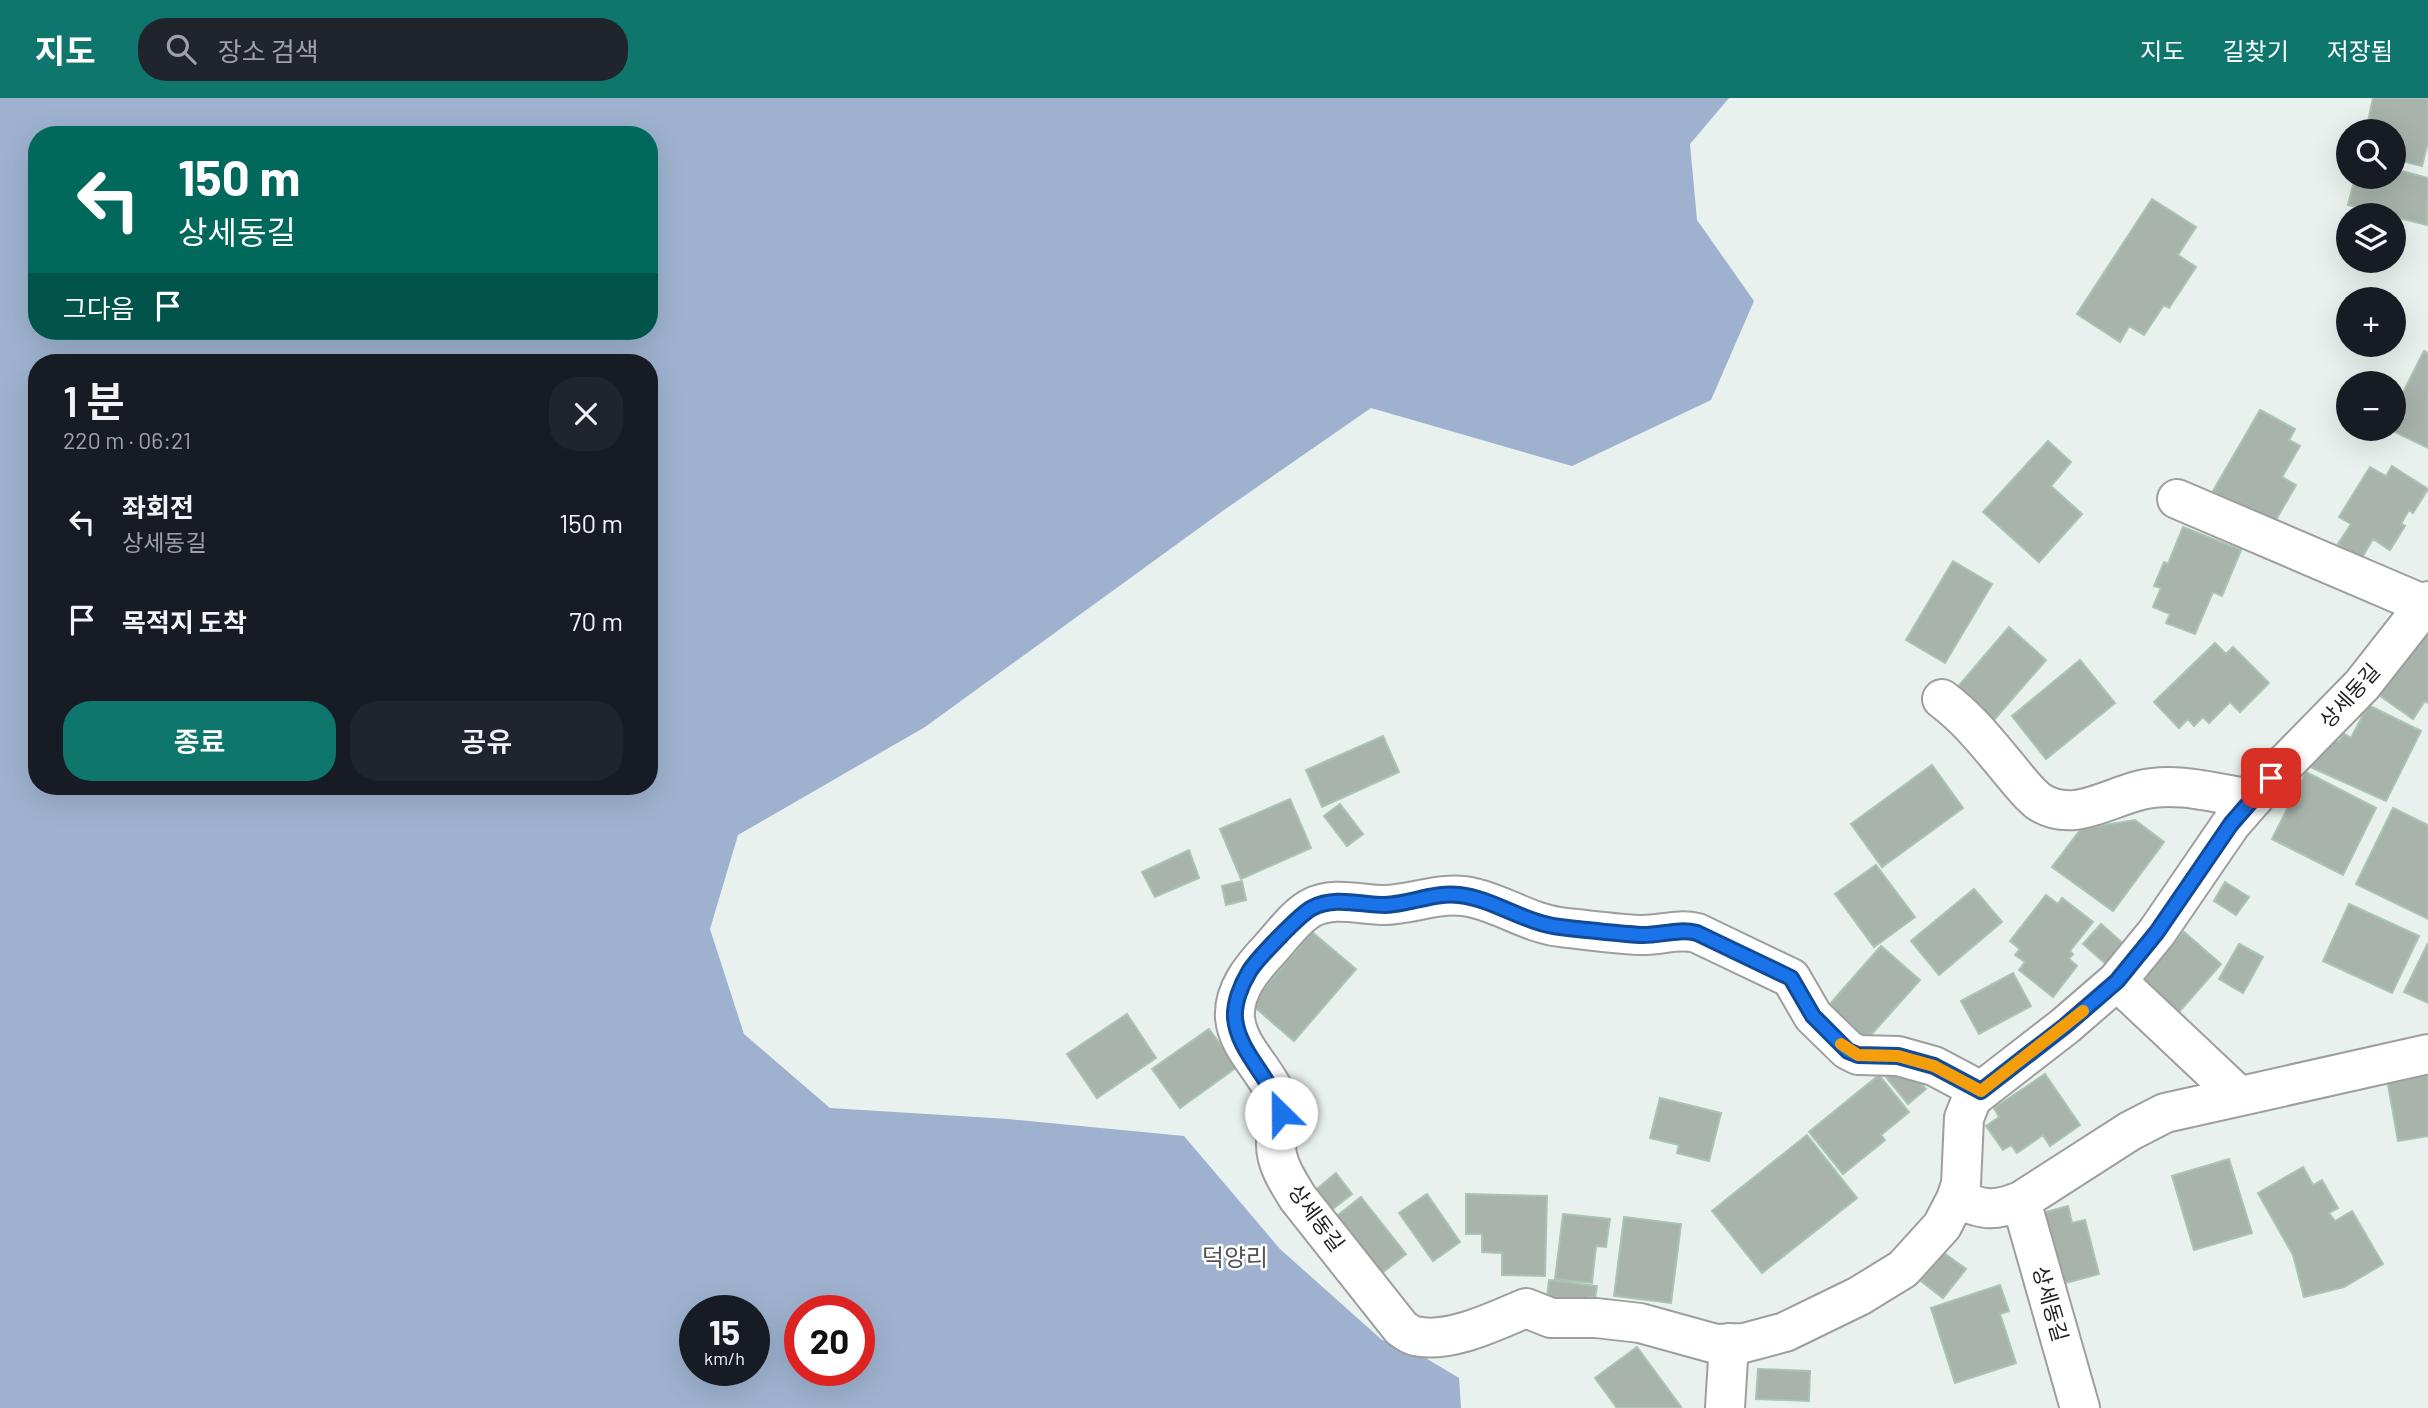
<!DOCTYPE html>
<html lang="ko">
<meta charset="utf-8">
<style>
:root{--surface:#171b24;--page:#20242c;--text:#f1f3f6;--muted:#9ea1a6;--accent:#0f766e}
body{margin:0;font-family:Barlow,"Noto Sans KR",sans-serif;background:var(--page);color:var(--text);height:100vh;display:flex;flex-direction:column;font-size:26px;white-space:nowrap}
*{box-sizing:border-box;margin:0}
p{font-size:23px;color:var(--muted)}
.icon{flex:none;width:38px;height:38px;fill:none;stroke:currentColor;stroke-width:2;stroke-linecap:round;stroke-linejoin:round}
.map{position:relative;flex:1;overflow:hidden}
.panel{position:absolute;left:28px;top:256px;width:630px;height:441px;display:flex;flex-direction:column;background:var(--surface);border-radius:28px;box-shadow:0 7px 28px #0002}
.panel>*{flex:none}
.guide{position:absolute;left:28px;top:28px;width:630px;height:214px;border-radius:28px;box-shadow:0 7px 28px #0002;background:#00695c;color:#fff;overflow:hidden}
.controls{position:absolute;left:2336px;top:21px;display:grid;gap:14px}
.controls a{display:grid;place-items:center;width:70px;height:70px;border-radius:50%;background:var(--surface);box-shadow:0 7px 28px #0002;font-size:35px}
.speed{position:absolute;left:679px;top:1197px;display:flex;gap:14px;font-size:35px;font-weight:700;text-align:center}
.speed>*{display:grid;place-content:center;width:91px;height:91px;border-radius:50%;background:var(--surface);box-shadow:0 7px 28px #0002;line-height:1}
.speed small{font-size:18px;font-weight:400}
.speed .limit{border:10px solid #d22;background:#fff;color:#111}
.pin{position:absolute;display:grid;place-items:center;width:60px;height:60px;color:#fff;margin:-30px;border-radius:14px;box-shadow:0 4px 10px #0006}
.me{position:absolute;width:77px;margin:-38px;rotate:337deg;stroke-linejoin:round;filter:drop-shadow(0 0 5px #0008)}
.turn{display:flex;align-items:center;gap:24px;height:147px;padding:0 35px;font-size:32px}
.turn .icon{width:91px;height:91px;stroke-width:2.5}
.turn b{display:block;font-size:49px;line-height:60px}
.then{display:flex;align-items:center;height:66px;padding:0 35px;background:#0003;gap:14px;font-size:26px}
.round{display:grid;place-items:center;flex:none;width:74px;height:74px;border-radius:28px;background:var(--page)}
.summary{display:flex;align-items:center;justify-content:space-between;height:119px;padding:0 35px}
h1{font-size:42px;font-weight:600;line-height:52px}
.cta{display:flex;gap:14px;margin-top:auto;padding:14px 35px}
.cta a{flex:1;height:80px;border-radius:28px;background:var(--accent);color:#fff;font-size:28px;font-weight:600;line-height:80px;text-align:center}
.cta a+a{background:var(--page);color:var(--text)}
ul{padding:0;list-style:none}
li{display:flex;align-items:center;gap:21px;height:98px;padding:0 35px}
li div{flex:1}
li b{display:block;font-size:26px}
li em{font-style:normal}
header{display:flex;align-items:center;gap:42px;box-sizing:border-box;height:98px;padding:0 35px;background:var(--accent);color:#fff}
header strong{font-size:33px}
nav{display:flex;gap:38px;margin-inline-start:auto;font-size:24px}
.search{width:490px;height:63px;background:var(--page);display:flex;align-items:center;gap:18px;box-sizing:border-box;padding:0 24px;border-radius:28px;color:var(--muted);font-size:26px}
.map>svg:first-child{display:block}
</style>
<header>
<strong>지도</strong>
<div class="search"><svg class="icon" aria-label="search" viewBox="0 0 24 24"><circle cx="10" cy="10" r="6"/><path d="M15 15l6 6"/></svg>장소 검색</div>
<nav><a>지도</a><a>길찾기</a><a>저장됨</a></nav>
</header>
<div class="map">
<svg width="2428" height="1310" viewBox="0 0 2428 1310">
<rect width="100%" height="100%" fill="#e8f1ed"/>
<!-- forest -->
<path fill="#9eb2cf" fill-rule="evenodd" d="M0,0H1729L1690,46L1697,122L1754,203L1711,302L1572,368L1371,310L1224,412L925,629L738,737L710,831L744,936L830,1010L1008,1021L1184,1038L1280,1151L1382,1242L1419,1256L1459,1280L1461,1310H0ZM37,37H649V233H37ZM37,264H649V688H37ZM695,1213H754V1272H695ZM800,1213H859V1272H800Z"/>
<!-- building -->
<path fill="#a7b3ab" stroke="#aac3b2" stroke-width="2" d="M2373,0H2428V44L2422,68L2394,61V33H2366Z
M2394,71L2428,80L2427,127L2348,107L2355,79H2394Z
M2152,101L2196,129L2178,157L2196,169L2169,210L2164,207L2144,237L2129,228L2120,244L2077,216Z
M2424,253L2428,255V350L2389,331H2394V312Z
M2260,312L2295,331L2289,342L2300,348L2282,379L2296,387L2273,427L2213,393Z
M2048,343L2071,364L2051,388L2082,416L2039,464L1983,414Z
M2392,368L2428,391L2413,415L2409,412L2401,426L2405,428L2390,452L2373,441L2361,461L2338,446L2351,426L2339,419L2370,369L2386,378Z
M2183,429L2241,452L2222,498L2213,494L2195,536L2166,525L2170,516L2153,509L2161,490L2154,488L2164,464L2168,466Z
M1953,463L1992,486L1945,565L1906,542Z
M2428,520V605L2425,603L2413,621L2376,595Z
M2009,529L2046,562L1993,623L1955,592Z
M2215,545L2226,556L2233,549L2269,585L2240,614L2230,604L2209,625L2203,619L2194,628L2188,621L2179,630L2154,604Z
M2080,562L2115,605L2046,661L2012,618Z
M2368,607L2421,633L2386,703L2310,669L2334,641L2339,644L2343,635L2351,640Z
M1383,638L1399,674L1322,709L1306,672Z
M1932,667L1963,710L1882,769L1851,726Z
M2306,674L2376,710L2343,777L2272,741Z
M1290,701L1311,750L1241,781L1220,731Z
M1340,706L1363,736L1347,748L1324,718Z
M2393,710L2428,727V821L2356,786Z
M2135,722L2164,744L2113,813L2052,769L2081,731Z
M1189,752L1199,780L1155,799L1142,774Z
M1876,767L1915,819L1874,849L1835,796Z
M1242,783L1246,802L1226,807L1222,788Z
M2225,784L2249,799L2236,817L2214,803Z
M1974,791L2002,824L1939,877L1911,843Z
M2046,797L2058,806L2062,800L2093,824L2070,853L2073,856L2069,861L2077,868L2053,899L2019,872L2025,864L2015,857L2020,851L2010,843Z
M2349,806L2419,838L2392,895L2323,863Z
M2101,826L2125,847L2107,867L2083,846Z
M1312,834L1356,871L1294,943L1251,906Z
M2184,834L2221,866L2172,922L2134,889Z
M2428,845V905L2404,894Z
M2239,846L2263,859L2243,895L2219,881Z
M1881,848L1920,882L1861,948L1823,914Z
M2013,875L2031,908L1979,936L1961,903Z
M1127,916L1156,960L1097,1000L1067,956Z
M1209,931L1237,969L1180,1010L1152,971Z
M1910,972L1926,991L1908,1006L1886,979Z
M2428,973V1038L2398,1043L2387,981Z
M2045,976L2080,1027L2050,1048L2043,1037L2017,1055L2011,1047L2003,1052L1986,1028L1999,1019L1994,1010Z
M1879,977L1909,1014L1881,1037L1885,1042L1843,1076L1809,1034Z
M1660,1000L1721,1015L1709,1063L1677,1055L1679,1047L1650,1040Z
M1807,1037L1857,1100L1762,1175L1712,1113Z
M2229,1061L2252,1135L2194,1152L2172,1078Z
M2303,1069L2313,1087L2322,1082L2338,1110L2329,1115L2335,1123L2352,1113L2383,1166L2344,1189L2304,1199L2293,1157L2258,1095Z
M1336,1075L1352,1096L1326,1116L1311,1096Z
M1427,1096L1460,1144L1433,1163L1399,1115Z
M1466,1096L1547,1098L1545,1178L1502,1177V1155L1482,1154V1136H1466Z
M1361,1099L1406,1156L1377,1179L1332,1122Z
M2068,1108L2072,1125L2085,1122L2099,1176L2054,1188L2035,1117Z
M1563,1116L1610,1121L1606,1149L1596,1148L1592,1185L1555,1181Z
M1624,1119L1681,1126L1671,1205L1614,1198Z
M1944,1155L1966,1171L1943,1200L1921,1183Z
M1549,1182L1597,1188L1595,1200L1588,1199L1587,1212L1546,1207Z
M2000,1187L2009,1213L2000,1216L2016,1265L1955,1285L1931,1210Z
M1637,1249L1681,1309L1679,1310H1617L1595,1280Z
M1758,1271L1810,1273L1809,1303L1756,1301Z"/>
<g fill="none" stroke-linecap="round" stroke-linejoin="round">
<defs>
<path id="minor" d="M2177,401L2425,507
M1942,601C1969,621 1988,646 2009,671C2018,682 2027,694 2038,703C2072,726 2107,700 2141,692C2176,683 2218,696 2253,701
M2117,883L2239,998
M1981,993L1934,968L1898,958L1858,957L1848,952L1813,918L1791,880L1697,835C1677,830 1660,838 1639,837C1613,836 1586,832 1560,829C1529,825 1504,807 1474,800C1444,792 1415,806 1385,807C1360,807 1334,798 1311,810C1295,819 1282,838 1270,851C1252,870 1233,893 1235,920C1238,951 1267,972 1277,1000C1284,1017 1275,1030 1276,1047C1276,1066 1288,1084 1298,1100L1401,1230C1405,1233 1410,1237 1415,1238C1449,1246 1495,1223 1526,1210L1551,1220H1596L1640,1225L1716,1246L1744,1245L1785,1234L1859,1198L1903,1171L1942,1128L1956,1101L1961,1086L1964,1020L1972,1000L2065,928L2117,883L2157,834L2231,726L2271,680L2362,587L2428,503
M1956,1101C1984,1112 1993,1114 2021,1103L2130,1033L2165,1015L2428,956
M2021,1103L2080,1310
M1725,1310L1729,1245"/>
</defs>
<!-- minor casing -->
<use href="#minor" stroke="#9e9e9e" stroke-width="42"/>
<!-- minor -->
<use href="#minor" stroke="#fff" stroke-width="38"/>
</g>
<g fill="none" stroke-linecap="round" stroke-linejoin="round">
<defs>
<path id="route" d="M1281,1015C1273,981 1238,955 1235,920C1234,905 1241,887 1249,874C1255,863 1300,816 1312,810C1335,798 1361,807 1385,807C1410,806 1435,794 1459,797C1494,801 1524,825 1560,829C1586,832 1613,835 1640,837C1660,838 1677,830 1697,835L1791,880L1813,918L1848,953L1858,957L1898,958L1934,968L1981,993L2065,928L2117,883L2157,834L2231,726L2271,680"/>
</defs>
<!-- route casing -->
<use href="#route" stroke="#114b97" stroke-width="18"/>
<!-- route -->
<use href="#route" stroke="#1a73e8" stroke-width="12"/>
<!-- slow -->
<path stroke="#f59e0b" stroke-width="12" d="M1841,946L1858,957L1898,958L1934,968L1981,993L2083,913"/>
</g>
<g text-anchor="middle" stroke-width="5" stroke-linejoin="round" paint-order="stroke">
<!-- street labels -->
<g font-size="21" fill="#212121" stroke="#fff">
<text transform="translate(2350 598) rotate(-48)" y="7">상세동길</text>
<text transform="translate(1316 1120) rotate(53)" y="7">상세동길</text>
<text transform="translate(2050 1206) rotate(74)" y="7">상세동길</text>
</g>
<!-- quarter labels -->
<g font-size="24" fill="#545454" stroke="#fff">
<text x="1235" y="1168">덕양리</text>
</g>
</g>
</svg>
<div class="controls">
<a><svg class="icon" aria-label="search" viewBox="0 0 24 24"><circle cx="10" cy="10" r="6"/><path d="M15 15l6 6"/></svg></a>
<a><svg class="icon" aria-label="layers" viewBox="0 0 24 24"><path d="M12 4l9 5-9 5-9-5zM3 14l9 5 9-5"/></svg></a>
<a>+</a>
<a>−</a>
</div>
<div class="speed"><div>15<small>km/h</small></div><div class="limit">20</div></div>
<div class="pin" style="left:2271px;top:680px;background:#d93025"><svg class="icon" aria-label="arrive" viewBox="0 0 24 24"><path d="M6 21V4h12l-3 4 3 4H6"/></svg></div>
<svg class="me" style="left:1281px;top:1015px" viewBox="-20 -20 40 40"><circle r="19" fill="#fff"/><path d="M0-13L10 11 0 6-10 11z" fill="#1a73e8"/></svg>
<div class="guide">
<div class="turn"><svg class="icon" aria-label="left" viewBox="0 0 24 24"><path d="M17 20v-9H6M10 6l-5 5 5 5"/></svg><div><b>150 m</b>상세동길</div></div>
<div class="then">그다음<svg class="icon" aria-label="arrive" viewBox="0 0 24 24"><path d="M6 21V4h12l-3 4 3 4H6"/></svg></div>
</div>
<section class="panel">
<div class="summary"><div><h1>1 분</h1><p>220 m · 06:21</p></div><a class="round"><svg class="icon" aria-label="close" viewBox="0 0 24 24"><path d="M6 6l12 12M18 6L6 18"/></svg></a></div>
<ul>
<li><svg class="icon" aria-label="left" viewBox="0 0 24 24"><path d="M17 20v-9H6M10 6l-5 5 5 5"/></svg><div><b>좌회전</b><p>상세동길</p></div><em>150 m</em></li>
<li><svg class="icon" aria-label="arrive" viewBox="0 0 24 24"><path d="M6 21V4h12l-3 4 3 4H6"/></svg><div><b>목적지 도착</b></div><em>70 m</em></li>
</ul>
<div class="cta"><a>종료</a><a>공유</a></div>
</section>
</div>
